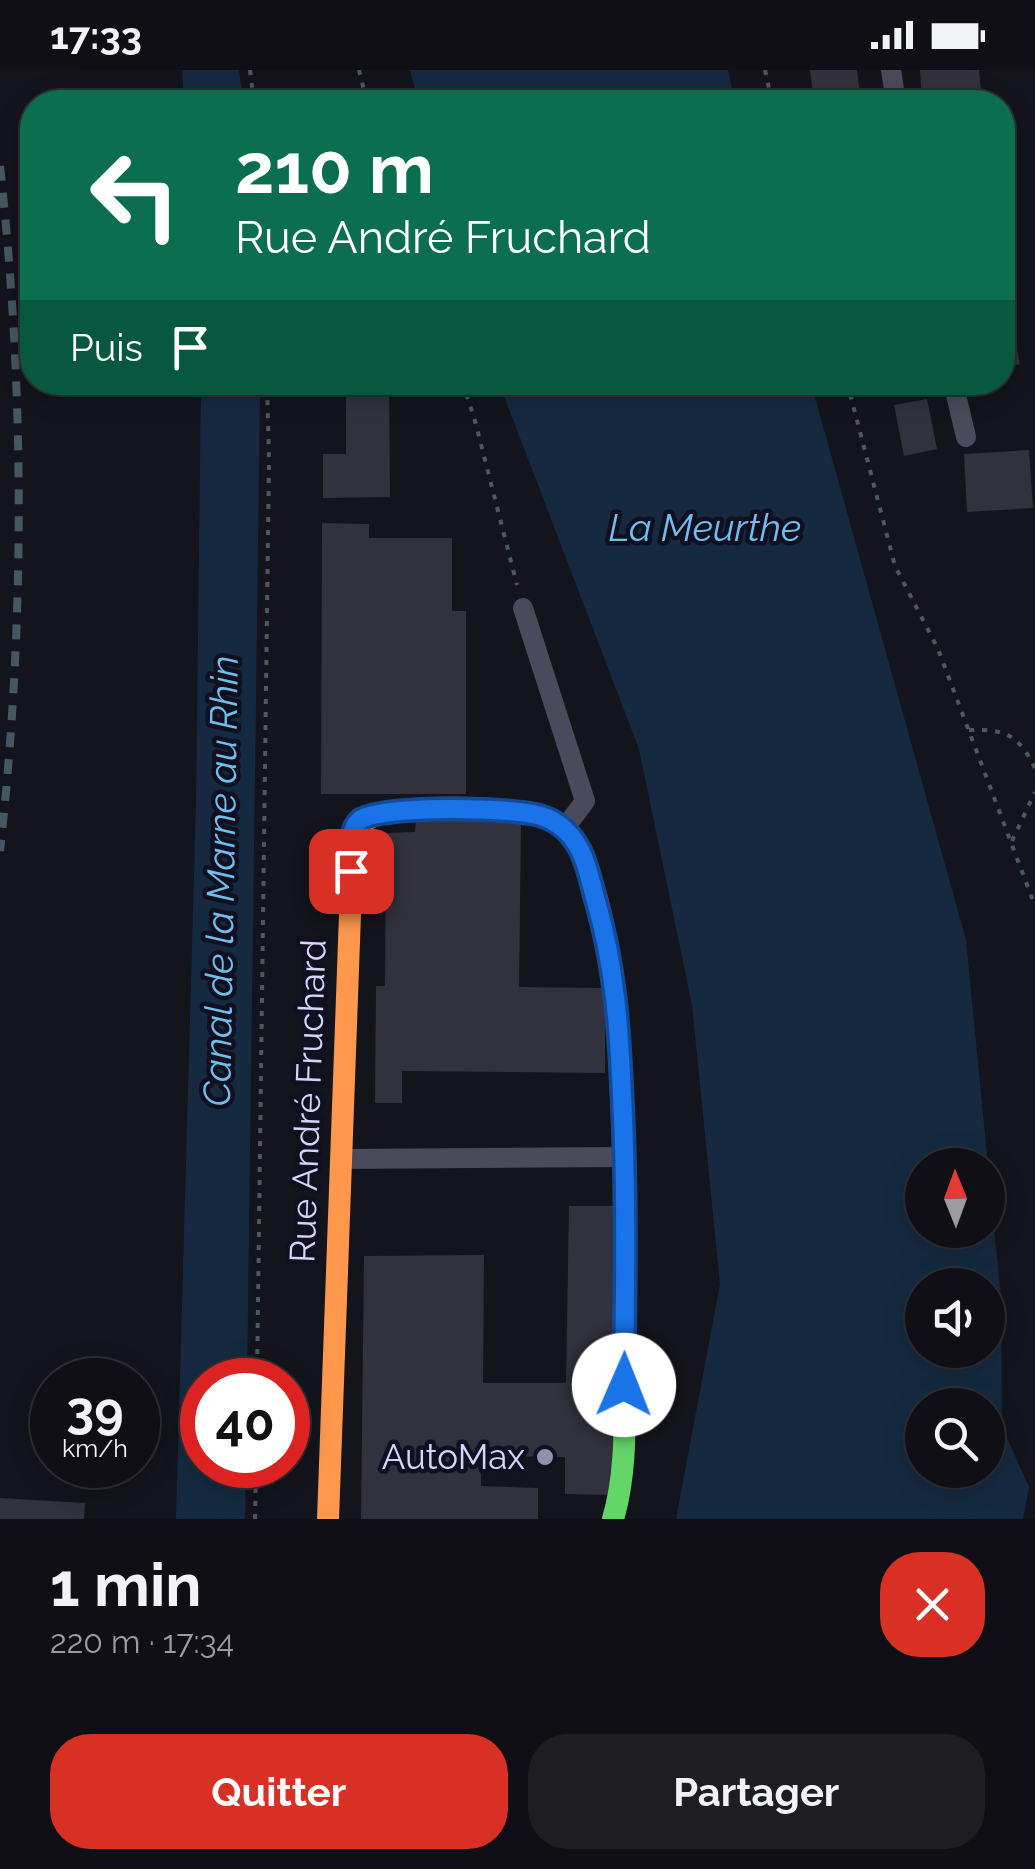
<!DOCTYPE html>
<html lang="fr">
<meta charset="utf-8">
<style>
:root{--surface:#0f0f15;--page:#1d1d22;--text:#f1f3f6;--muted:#9b9ca0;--line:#2f2f34;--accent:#d93025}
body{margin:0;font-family:Raleway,sans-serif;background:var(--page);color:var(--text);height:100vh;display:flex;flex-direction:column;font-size:38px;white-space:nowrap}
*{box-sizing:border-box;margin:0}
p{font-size:32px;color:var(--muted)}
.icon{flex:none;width:55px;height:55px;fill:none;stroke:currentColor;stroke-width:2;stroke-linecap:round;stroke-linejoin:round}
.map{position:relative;height:1449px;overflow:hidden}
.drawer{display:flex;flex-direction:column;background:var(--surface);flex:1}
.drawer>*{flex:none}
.banner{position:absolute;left:20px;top:20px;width:995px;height:305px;border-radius:40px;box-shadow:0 5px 25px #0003,0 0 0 2px var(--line);background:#0b6e4f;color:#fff;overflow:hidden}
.needle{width:65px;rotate:359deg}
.tools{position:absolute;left:905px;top:1078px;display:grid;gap:20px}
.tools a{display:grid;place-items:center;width:100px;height:100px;border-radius:50%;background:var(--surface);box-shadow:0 5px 25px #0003,0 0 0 2px var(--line);font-size:50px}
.speed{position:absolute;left:30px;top:1288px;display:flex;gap:20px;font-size:50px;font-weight:700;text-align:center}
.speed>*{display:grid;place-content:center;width:130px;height:130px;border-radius:50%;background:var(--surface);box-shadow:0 5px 25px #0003,0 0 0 2px var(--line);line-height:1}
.speed small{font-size:25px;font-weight:400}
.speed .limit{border:15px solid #d22;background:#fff;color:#111}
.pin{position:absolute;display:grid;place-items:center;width:85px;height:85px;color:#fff;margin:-42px;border-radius:20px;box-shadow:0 5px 15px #0006}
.me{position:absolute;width:110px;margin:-55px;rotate:1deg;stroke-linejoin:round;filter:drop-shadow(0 0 8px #0008)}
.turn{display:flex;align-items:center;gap:35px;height:210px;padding:0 50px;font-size:45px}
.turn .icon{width:130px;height:130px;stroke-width:2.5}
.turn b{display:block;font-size:70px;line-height:85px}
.then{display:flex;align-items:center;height:95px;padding:0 50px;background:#0003;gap:20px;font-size:38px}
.round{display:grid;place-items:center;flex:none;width:105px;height:105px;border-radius:40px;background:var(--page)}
.overview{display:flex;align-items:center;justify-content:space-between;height:170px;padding:0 50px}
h1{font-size:60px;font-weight:700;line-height:75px}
.action{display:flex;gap:20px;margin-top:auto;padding:20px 50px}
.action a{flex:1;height:115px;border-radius:40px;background:var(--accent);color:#fff;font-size:40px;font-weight:700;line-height:115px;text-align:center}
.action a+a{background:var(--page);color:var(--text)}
.status{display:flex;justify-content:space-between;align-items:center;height:70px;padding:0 50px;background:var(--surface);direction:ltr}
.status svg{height:28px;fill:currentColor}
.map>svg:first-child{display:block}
</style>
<div class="status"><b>17:33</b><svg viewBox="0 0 49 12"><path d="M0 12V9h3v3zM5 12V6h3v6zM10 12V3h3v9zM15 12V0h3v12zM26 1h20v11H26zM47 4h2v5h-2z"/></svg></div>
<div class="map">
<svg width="1035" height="1449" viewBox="0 0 1035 1449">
<rect width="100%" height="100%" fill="#14141c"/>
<!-- water -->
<path fill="#152a41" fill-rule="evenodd" d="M182,0H239L243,32H184Z
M410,0H728L735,32H418Z
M201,313H259L260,323L247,1310H202V1395H246L245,1449H176L196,735Z
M499,313H811L966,870L1001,1228L1002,1357L1029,1417L1023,1449H676L720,1214L692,935L639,679ZM922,1095H988V1160H922ZM922,1215H988V1280H922ZM922,1335H988V1400H922Z"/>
<!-- building -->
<path fill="#32323e" d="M810,0H857L861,32H814Z
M920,0H979L982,32H922Z
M1002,211L1020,294L1002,298Z
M884,312H915L916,314L885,321Z
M346,313H389L390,427L323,428V384H346Z
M927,329L937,379L904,386L894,335Z
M1029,380L1033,438L967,442L964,384Z
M322,453L369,454V468H452V541H466V724H321Z
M416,749L521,752L519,917L605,918V1003L402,1001V1033H375L376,916H385L386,763L415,762Z
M569,1136H617L613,1425L565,1424V1387L481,1386V1416L538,1418V1449H361L364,1186L484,1185L483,1313H566Z
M0,1428L85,1433L84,1449H0Z"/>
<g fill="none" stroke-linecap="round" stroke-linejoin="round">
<!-- path -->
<path stroke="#4c5962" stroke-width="4" stroke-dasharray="5 8" stroke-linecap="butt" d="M250,0L254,32
M359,0L367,32
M765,0L772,32
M462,312L474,347L517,515
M847,312L895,496L938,579L1035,836
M969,660C1005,659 1018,664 1035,698
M1012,771L1035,722
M257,1310L269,389L267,312
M255,1449L256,1395"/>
<!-- street -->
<path stroke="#4a4a5c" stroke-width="20" d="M891,0L896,32
M953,312L966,367
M523,538L585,731L564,759
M342,1089L625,1087"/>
<!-- fast -->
<path stroke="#63d668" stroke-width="22" d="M613,1449C628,1398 624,1343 625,1290C627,1193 627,1097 621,1000"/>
<!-- slow -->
<path stroke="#ff974d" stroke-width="22" d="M328,1449L353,762L361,752L381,743"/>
<!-- jam -->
<path stroke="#b3261e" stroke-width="22" d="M381,743C418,735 533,733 562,757C605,792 618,945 621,1000"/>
<!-- rail -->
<path stroke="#445863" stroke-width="8" stroke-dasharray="15 12" stroke-linecap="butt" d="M0,96C25,323 25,555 0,781"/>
</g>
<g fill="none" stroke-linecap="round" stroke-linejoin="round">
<defs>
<path id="route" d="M351,801C352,786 347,761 360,750C381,735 515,737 541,746C558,751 572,764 580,780C588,795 591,814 596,831C615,897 619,957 622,1026C627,1122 625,1218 624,1315"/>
</defs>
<!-- route casing -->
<use href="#route" stroke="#114b97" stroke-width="25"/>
<!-- route -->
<use href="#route" stroke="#1a73e8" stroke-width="18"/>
</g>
<!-- markers -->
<circle fill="#9191ac" stroke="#111020" stroke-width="4" cx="545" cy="1387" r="10"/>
<g text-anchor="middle" stroke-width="9" stroke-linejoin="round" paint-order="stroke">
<!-- street labels -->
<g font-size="35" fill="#d5d5fa" stroke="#111020">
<text transform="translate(308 1031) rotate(-88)" y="12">Rue André Fruchard</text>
</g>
<!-- poi labels -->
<g font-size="35" fill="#d5d5fa" stroke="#111020" text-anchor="end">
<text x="525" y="1399">AutoMax</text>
</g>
<!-- water labels -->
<g font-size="38" font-style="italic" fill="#6fbeee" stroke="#111020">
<text x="705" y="471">La Meurthe</text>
<text transform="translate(221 811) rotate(-89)" y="13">Canal de la Marne au Rhin</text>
</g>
</g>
</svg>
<div class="tools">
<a><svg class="needle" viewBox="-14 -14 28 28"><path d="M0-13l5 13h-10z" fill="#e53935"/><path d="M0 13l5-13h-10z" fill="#9b9ca0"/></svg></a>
<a><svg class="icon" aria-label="sound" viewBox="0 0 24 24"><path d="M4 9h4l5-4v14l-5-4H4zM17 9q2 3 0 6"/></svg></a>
<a><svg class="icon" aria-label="search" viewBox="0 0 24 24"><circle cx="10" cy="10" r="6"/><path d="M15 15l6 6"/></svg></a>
</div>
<div class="speed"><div>39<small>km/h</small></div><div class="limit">40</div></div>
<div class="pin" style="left:351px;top:801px;background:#d93025"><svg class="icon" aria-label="arrive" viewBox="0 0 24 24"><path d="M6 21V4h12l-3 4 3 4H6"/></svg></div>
<svg class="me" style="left:624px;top:1315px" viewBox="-20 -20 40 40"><circle r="19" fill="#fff"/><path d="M0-13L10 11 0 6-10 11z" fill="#1a73e8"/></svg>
<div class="banner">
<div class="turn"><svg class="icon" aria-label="left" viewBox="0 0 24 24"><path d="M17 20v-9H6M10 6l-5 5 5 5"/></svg><div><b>210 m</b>Rue André Fruchard</div></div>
<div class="then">Puis<svg class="icon" aria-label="arrive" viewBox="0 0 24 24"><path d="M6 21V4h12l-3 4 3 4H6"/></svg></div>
</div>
</div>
<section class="drawer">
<div class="overview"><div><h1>1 min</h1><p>220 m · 17:34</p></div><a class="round" style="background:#d93025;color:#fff"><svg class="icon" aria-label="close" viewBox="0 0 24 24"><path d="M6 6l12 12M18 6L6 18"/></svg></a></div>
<div class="action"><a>Quitter</a><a>Partager</a></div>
</section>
